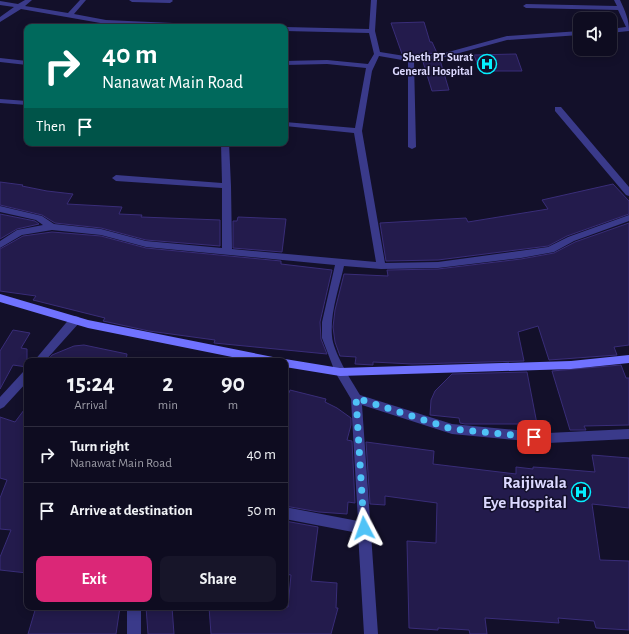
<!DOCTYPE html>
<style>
:root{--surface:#0e0c20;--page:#171529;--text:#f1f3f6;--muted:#9b9ba5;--line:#2e2c3e;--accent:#db2777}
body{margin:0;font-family:"Alegreya Sans",sans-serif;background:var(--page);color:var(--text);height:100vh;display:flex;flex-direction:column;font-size:15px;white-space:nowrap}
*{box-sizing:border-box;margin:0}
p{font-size:13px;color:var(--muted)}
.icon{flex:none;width:22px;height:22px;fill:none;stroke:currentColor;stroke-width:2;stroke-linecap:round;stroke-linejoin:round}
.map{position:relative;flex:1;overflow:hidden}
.drawer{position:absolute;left:24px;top:358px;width:264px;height:252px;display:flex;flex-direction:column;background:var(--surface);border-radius:8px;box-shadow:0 2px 10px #0003,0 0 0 1px var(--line)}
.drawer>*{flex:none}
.hud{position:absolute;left:24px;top:24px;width:264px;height:122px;border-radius:8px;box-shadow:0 2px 10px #0003,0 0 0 1px var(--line);background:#00695c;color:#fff;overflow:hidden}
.buttons{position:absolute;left:573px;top:12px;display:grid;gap:8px}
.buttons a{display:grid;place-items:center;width:44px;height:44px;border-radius:8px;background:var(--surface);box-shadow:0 2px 10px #0003,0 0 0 1px var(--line);font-size:20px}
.pin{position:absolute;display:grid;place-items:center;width:34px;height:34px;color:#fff;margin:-17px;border-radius:8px;box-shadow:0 2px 6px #0006}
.me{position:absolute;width:44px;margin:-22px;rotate:356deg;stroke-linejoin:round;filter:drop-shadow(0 0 3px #0008)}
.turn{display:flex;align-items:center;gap:14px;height:84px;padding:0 12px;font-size:18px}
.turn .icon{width:52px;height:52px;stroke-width:2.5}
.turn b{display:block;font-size:28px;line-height:34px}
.then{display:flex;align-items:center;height:38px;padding:0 12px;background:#0003;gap:8px;font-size:15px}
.eta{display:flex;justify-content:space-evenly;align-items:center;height:68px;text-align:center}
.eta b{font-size:24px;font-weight:700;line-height:28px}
.cta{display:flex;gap:8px;margin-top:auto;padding:8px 12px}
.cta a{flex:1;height:46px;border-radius:8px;background:var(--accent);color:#fff;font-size:16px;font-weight:700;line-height:46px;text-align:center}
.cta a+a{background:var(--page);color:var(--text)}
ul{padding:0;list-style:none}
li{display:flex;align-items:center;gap:12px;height:56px;padding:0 12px;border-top:1px solid var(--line)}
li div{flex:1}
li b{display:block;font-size:15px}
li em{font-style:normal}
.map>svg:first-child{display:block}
</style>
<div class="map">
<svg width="629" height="634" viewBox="0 0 629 634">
<rect width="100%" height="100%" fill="#13102a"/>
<!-- building -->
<path fill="#231b4c" stroke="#392d78" d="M424,22L430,42H432L437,53L408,55L402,54L391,23Z
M516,54L522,71H480L474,55Z
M440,60L449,90L432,91L423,62Z
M0,182L23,185L22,186L47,191L73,194L67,204L122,207L119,214L142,215L141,217L220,220V246L146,240L101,228L55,223L42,215L0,205Z
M613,184L629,201V214L567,236L548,246L438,260L386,261L380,223L466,218L468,222L548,209L542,200Z
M0,214L35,221L39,224L17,229L0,239Z
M238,217L286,219L282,252L233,248V221H237Z
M629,223V345L614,347L617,355L549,360L538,326L518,332L524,361L412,364L373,362V365L355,364L356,357L340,356L335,342L333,327L335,310L344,274L388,276L387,270L438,269L521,259L554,253L575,242Z
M52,232L101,236L146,248L281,261V264L332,270L320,322L321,339L327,354L214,343L215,340L149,331L103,321L105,318L33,300L36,296L0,291V249L23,236Z
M13,330L30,333L21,348L27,349V367L13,365L0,389V351Z
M84,345L127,354L126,361H47L52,355L74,346Z
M621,365L626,378H629V425L584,426L586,430H570L552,371Z
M527,372L537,424H465L460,423L459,418L430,415L431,400L435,391L452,374Z
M290,390L326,399L325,402L337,408L351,418V425L347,440L352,441L355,503L348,502L347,514L319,512L285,506V392L289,393Z
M27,406V573L0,570V557L11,530L0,529V498L7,480L0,478V417L15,422Z
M366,442L434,451L433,464L516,474V467L533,469V467L548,468L595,472L592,455L629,458V508L592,504L600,560L629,561V630L596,628L594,621L558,618L559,623L485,618L487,634H470L469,630L438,628V630L409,628L407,541L436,543L437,503L385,496V505L370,504Z
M285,521L318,527L311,581L337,583L336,608H338L331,634H211L209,607H288L291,575L285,574Z
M36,607H120L116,634H28Z
M146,607H172L174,634H148Z"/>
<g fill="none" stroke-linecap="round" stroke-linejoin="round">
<!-- street -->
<path fill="#3a3a8a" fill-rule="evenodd" d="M25,0H32L25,6L68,13L80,0H86L74,14L106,20L218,25L221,27H174L106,24L21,9L0,22V17L14,7L0,5V1L18,4Z
M129,0H172L173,1L170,3L132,2Z
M371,0H377L375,31L380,52L411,57L441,54L507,36L580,31V35L507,40L441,58L414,61L416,147L412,149L408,147V61L379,56L372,71L362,131L385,263L438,262L548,247L568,237L629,215V221L574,241L554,252L521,258L438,268L381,269L344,266C339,288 330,313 332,336C333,352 351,380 360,395L452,424L548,433L629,429V439L548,443L452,434L362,405L378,634H364L358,533L285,519V507L358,521L351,399L335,372L322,338V322L335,265L146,247L101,235L52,230L22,235L0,248V241L17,230L43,225L36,220L0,212V206L42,216L54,224L101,229L146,241L222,248V188L116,181L112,178L116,175L222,183L221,143H229L231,186L232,249L376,262L354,133L285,126V122L355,128L366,68L327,64L285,65V61L327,60L368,64L374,54L369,33L285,31V27L369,29Z
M614,0H620C625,11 629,19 629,31L610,33V29L626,27L618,10L526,8L523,6L526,4L617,6Z
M0,58L27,61V65L0,62Z
M0,99L27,101V105L0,103Z
M555,107H561L629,187V196L626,195L555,111Z
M75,316L79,317L80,320L79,323L45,361H34L71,317Z
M27,371V382L4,407L0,409V397L23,372Z
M127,607H141V634H127Z"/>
<!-- secondary -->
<path fill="#7072ff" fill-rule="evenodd" d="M0,294L88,320L273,357L277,358L278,361H252L88,328L0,302Z
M629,355V363L571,369L340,376L285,367V361H281L285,359L340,368L571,361Z"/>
</g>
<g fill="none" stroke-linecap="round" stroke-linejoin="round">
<!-- route -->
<path stroke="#4fc3f7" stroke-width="7" stroke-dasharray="0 12.6" d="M364,528L356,398L452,429L534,437"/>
</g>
<!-- icons -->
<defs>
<symbol id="hospital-ring" viewBox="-11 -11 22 22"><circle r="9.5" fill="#13102a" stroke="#05efff" stroke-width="1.5"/><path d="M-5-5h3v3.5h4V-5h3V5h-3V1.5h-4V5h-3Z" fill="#05efff"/></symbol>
</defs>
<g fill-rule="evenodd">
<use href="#hospital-ring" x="476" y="53" width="22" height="22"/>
<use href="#hospital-ring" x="570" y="481" width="22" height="22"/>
</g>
<g text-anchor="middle" stroke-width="3" stroke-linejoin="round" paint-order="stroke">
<!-- far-poi labels -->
<g font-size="12" font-weight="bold" fill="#dcd9ff" stroke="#13102a" text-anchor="end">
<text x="473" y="61">Sheth P.T Surat<tspan x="473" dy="14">General Hospital</tspan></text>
</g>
<!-- near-poi labels -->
<g font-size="17" font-weight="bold" fill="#dcd9ff" stroke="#13102a" text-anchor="end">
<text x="567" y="488">Raijiwala<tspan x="567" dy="20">Eye Hospital</tspan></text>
</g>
</g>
</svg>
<div class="buttons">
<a><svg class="icon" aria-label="sound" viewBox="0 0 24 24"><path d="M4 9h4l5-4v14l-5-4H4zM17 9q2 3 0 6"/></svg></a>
</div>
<div class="pin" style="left:534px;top:437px;background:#d93025"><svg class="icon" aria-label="arrive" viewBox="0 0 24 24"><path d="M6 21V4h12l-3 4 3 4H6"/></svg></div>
<svg class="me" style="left:364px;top:528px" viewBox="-20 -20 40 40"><path d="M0-17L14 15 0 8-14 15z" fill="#4fc3f7" stroke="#fff" stroke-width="4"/></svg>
<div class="hud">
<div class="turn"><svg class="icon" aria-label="right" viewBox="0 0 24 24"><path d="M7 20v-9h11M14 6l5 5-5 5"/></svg><div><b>40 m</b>Nanawat Main Road</div></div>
<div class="then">Then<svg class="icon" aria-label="arrive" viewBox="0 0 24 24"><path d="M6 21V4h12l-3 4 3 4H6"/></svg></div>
</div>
<section class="drawer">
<div class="eta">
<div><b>15:24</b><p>Arrival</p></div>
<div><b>2</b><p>min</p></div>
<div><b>90</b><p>m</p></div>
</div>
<ul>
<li><svg class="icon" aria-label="right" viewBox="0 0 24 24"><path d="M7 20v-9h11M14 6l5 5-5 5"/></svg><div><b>Turn right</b><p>Nanawat Main Road</p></div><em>40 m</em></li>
<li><svg class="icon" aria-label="arrive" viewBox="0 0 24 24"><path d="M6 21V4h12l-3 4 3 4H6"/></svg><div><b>Arrive at destination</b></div><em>50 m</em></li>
</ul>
<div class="cta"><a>Exit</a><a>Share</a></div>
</section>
</div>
